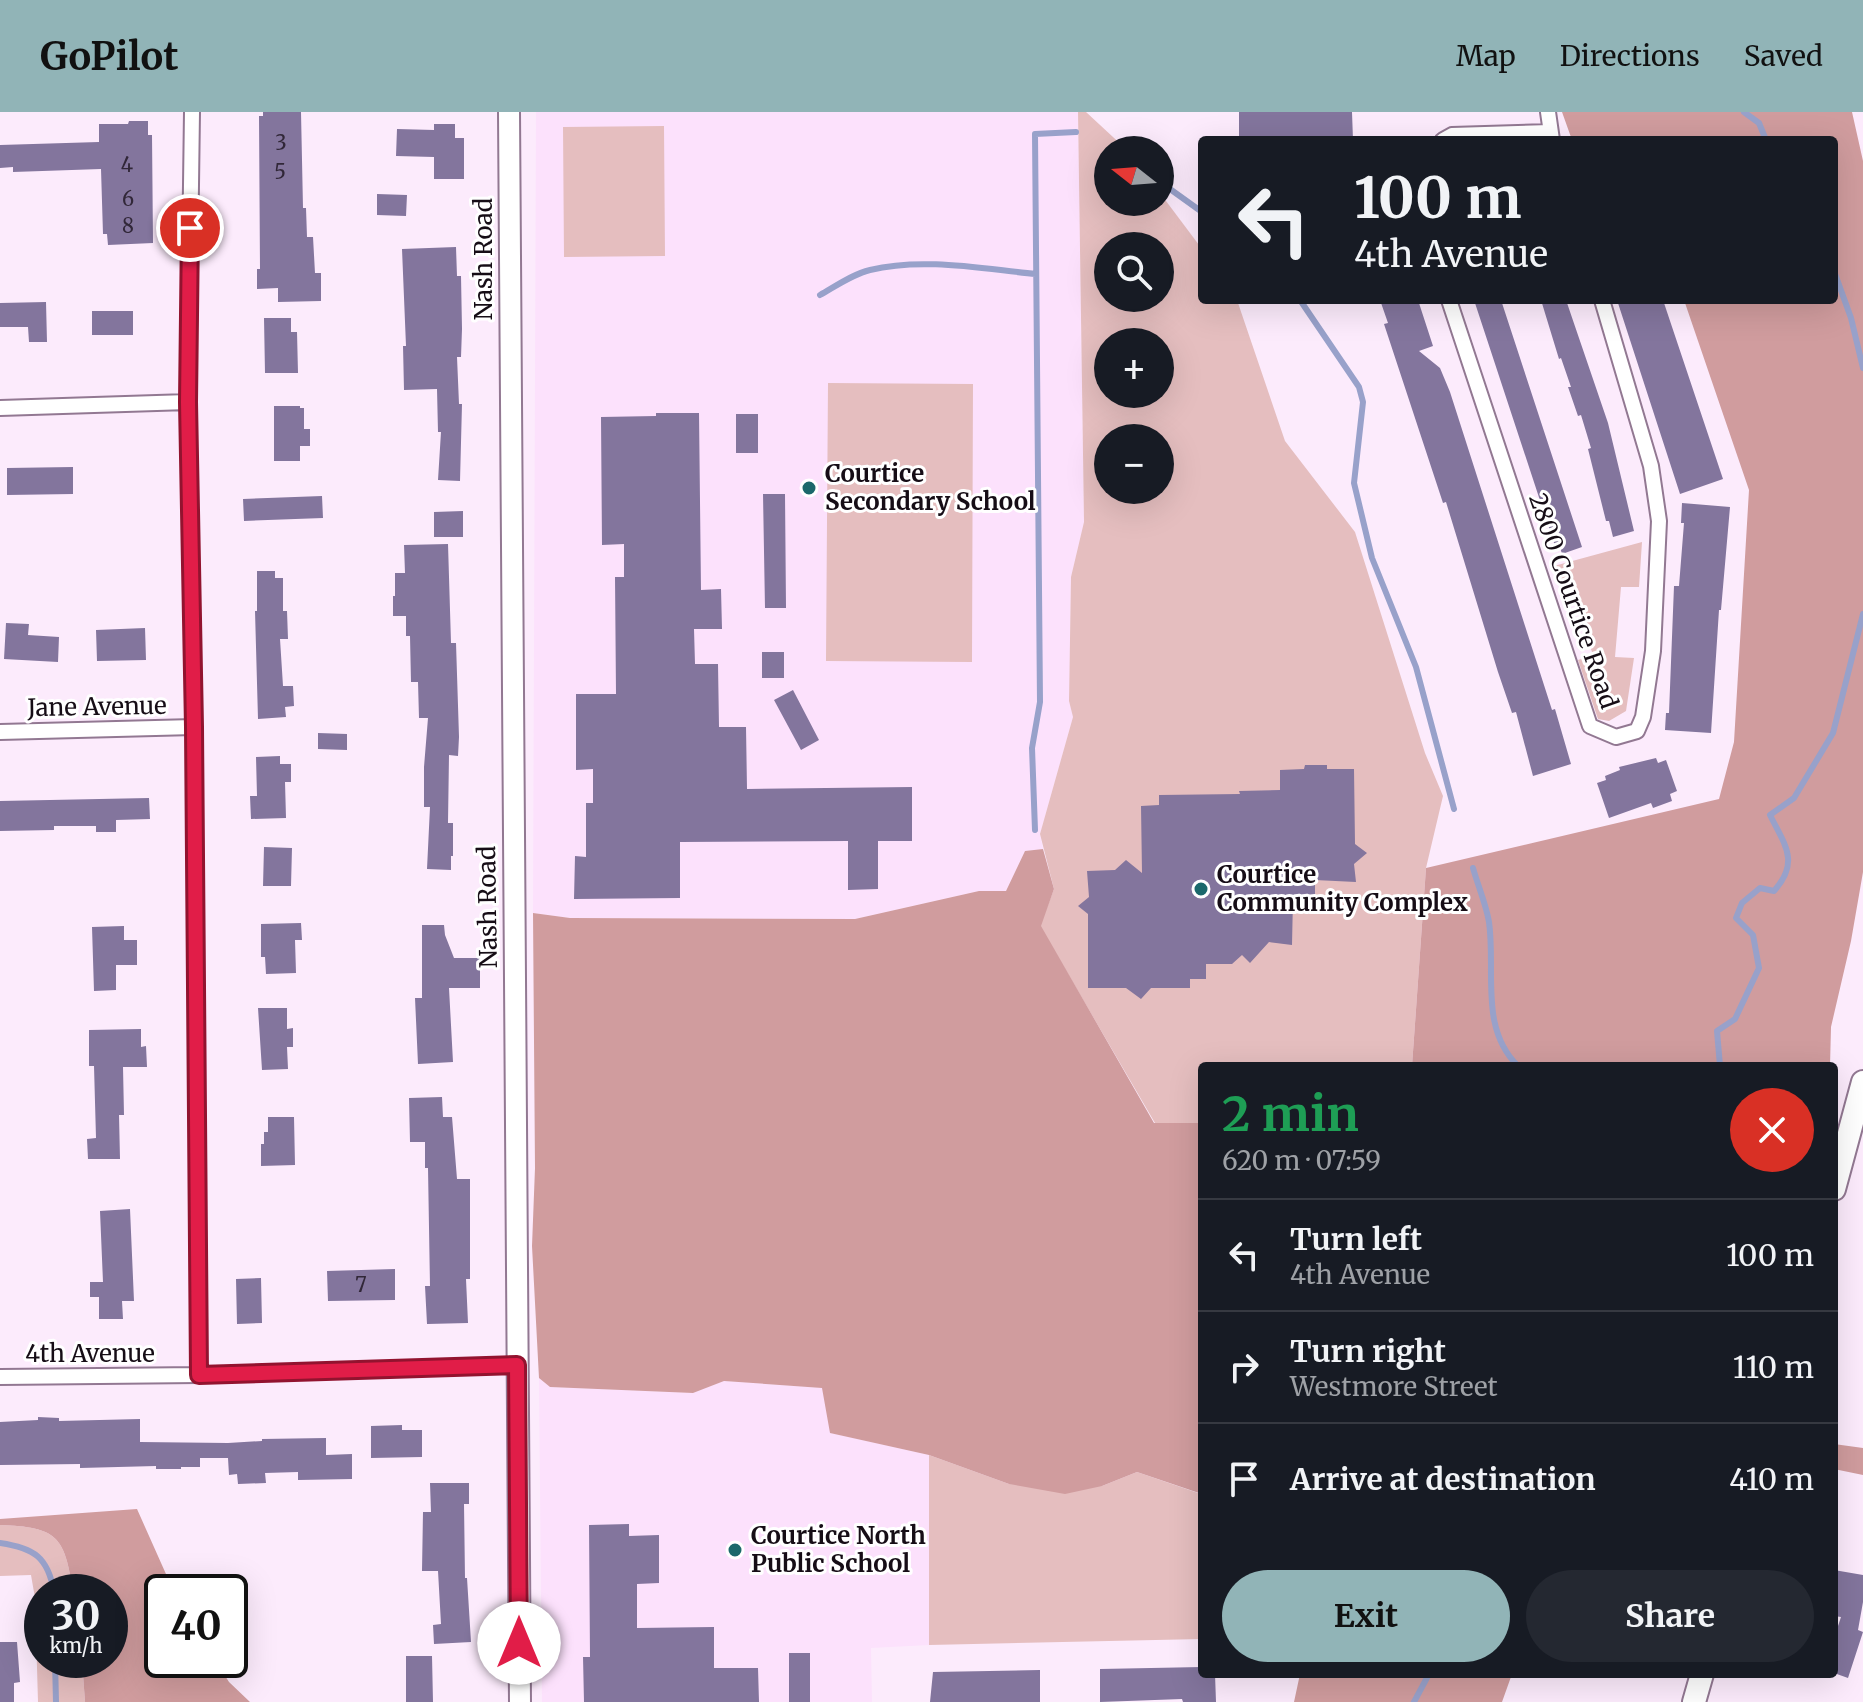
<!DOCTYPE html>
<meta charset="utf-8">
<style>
:root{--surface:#171b24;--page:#242831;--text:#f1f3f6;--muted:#9ea1a6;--line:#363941;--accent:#91b4b7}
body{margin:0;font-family:Merriweather,serif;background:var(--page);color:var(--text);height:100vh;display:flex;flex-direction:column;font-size:30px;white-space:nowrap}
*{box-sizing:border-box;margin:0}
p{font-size:26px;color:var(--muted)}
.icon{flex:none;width:44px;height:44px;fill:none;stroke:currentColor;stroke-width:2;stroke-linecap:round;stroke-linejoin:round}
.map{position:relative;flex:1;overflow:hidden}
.details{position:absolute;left:1198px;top:950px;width:640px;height:616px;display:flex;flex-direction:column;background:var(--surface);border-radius:8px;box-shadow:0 8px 32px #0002}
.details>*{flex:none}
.top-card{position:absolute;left:1198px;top:24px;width:640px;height:168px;border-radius:8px;box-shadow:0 8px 32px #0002;background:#171b24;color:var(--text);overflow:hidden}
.needle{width:52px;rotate:287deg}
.fabs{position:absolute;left:1094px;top:24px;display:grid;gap:16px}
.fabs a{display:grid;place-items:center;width:80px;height:80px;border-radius:50%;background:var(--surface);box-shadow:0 8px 32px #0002;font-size:40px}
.speed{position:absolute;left:24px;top:1462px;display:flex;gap:16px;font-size:40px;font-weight:700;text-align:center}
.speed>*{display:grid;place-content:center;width:104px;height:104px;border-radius:50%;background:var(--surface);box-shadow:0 8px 32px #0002;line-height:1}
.speed small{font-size:20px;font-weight:400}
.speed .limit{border:4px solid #111;border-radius:12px;background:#fff;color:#111}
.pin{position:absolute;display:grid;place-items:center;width:68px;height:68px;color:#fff;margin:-34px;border:4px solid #fff;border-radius:50%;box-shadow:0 2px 8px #0007}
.me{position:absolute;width:88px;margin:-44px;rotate:0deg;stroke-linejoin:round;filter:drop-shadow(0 0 6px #0008)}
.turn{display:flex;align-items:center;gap:28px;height:168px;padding:0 24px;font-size:36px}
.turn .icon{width:104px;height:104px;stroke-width:2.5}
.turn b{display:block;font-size:56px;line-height:68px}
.round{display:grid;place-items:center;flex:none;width:84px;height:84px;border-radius:42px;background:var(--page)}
.headline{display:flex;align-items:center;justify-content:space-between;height:136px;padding:0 24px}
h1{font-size:48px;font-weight:700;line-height:60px;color:#1e9e55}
.action{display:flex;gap:16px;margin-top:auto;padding:16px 24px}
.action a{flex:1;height:92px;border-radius:48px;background:var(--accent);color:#111;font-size:32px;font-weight:700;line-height:92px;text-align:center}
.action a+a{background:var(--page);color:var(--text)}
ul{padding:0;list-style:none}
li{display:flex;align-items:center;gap:24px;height:112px;padding:0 24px;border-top:2px solid var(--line)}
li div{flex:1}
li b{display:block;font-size:30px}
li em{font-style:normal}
header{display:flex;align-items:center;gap:48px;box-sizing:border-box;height:112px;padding:0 40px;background:var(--accent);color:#111}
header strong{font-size:38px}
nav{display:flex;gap:44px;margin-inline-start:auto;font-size:28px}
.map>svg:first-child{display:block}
</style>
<header>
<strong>GoPilot</strong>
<nav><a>Map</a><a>Directions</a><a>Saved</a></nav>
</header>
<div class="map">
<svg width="1863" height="1590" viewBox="0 0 1863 1590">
<rect width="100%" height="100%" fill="#fcebfc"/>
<!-- built -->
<path fill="#fce1fc" d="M536,0H1078L1084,410L1071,465L1069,589L1073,605L1040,722L1043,737L1025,739L1006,779H979L855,807L570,806L533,801Z
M539,1266L550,1275L693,1281L724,1269L823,1276L831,1321L929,1343V1533L871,1536L872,1590H542Z"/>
<!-- green -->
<path fill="#e5bebf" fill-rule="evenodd" d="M1078,0H1086L1127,38H1108V90H1160V81L1202,137V188H1237L1285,329L1355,420L1425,641L1443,684L1426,756L1412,954H1202V1011H1155L1040,814L1054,777L1040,722L1073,605L1069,589L1071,465L1084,410ZM1108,134H1160V186H1108ZM1108,230H1160V282H1108ZM1108,326H1160V378H1108Z
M664,14L665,144L564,145L563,15Z
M828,271L973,272L972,550L826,549Z
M1642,430L1639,475H1621L1615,545L1634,546L1626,599L1609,609L1598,607L1578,548L1593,543L1575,489L1566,491L1554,454Z
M929,1343L1009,1372L1102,1374L1137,1360L1198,1381L1202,1379V1527L929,1533Z
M0,1413C57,1415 65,1424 73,1480H42V1548H82L85,1590H38L35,1486L31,1463L0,1464Z"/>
<!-- forest -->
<path fill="#d09c9e" d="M1562,0H1852L1863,49V760L1851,829L1831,915L1830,954H1412L1426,756L1719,687L1734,630L1749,378L1684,188H1834V28H1572Z
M1043,737L1054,777L1041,814L1154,1011H1202V1379L1199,1381L1137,1360L1102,1374L1065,1382L1009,1372L929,1343L830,1321L822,1276L724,1269L693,1281L550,1275L539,1266L532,1134L535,1056L533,801L570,806L855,807L979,779H1006L1025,739Z
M1834,1332L1863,1336V1363L1834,1357Z
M137,1397L174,1480H162V1548H215L229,1570L250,1590H85L82,1548H110V1480H73C65,1424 57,1415 0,1413V1407Z
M1300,1562H1512L1502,1590H1294Z"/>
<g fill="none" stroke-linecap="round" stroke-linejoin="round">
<!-- stream -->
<path stroke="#98a1ca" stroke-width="6" d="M1744,0L1759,11L1766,28
M1137,29L1142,38
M1160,67L1163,72L1202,100
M1834,159L1851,206L1863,256
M820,183C836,174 853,162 870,158C923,145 983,157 1036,162
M1300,188L1359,275L1363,290L1354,371L1372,446L1416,555L1454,697
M1035,718L1032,636L1040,590L1035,22L1076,20
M1473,756C1478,774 1486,792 1489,810C1496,859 1479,916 1518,954
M1720,954L1717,919L1735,907L1759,856L1753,823L1736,806L1742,791L1760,776L1774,779C1800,750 1785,733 1770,703L1794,686L1833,621L1863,502
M0,1431C34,1436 48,1445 54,1480
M55,1548L56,1590
M1414,1590L1429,1562"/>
</g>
<!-- building -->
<path fill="#83759d" d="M263,0H301L303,96H306L307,125H313L315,161H321V189L278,190V176L257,177V157H260L259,4H263Z
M1239,0H1352L1353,28H1239Z
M129,9H148V23H152L153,131L108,133L107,122H103L101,57L13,60V55L0,56V33L99,30V12H128Z
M434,12H455V26H464V67H434V45L396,44L397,17L434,18Z
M377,82L407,83L406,104L377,103Z
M456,135L457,164H461L462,217L461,245H457L459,292H462L460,369L438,368L441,320H438L437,277L404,278L403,234H406L402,137Z
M1380,188H1418L1433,234L1419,239L1440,256L1450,280L1552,598L1555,597L1571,652L1533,664L1516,600L1512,601L1498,560L1446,390L1443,391L1384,212L1388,211Z
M1474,188H1501L1582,435L1562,442L1559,432L1555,434Z
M1541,188H1566L1608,311L1634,419L1613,425L1609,409H1606L1588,337L1591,336L1581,303L1578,304L1568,275H1571L1561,246L1559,247Z
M1617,188H1663L1723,367L1680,382Z
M46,190L47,230H29L28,215H0V191Z
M92,199H133V223H92Z
M264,206H291V220H297L298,261H265Z
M274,294H300V296H304V317H310V334H300V349H274Z
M656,301H699L701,478L721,477L722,517H694L695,552H718L719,615H746L747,677L912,675V729H878V777L848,778V729L680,730V786L574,787L575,744L586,745V691H593V657L576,658V582H616L615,465H624V432L602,433L601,305L656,304Z
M736,302H758V341H736Z
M73,355V382L7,383V356Z
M763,382H785L786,496H765Z
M322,384L323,406L244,409L243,387Z
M1682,391L1730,395L1721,498H1719L1711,621L1665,618L1666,601H1669L1674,474H1679L1684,411H1681Z
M463,399V425H434V400Z
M448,432L451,531H456L459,625L458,644L449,643L448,711H453V744H451V758L427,757L430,695H424V655L428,606H419L418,570H411L410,524H406V504H393V484H395V461H405L404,433Z
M257,459H275V466H283V499H287L288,527H280L283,574H293L294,594L285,595L286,605L258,607L255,499H257Z
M6,511L29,512L28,523L59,525L58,550L4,547Z
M145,516L146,548L97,549L96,518Z
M762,540H784V566H762Z
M793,578L819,628L801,638L774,588Z
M318,621L347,622V638L318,637Z
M280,644V652H291V670H285L286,706L251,707L250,684H257L256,645Z
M1656,646L1658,651L1666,648L1677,679L1670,682L1672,689L1653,696L1651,691L1609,706L1597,671L1606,668L1605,664L1620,658L1619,655Z
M1305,653H1327V657H1354L1355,732L1367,741L1354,752L1356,770L1315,768V786H1293L1292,833L1269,830L1250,851L1242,843L1232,852H1206V867H1190V876H1151L1141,887L1126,876H1088V802L1078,794L1089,785L1087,759L1115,758L1126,748L1142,761L1141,694L1159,693V683L1240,682L1239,679L1280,678V658L1304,657Z
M149,686L150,707L116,708V720H96V714H54V718L0,719V689Z
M264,735L292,736L291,774H263Z
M301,811L302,828H295L296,861L266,862L265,845H261V812Z
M422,813H444L445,823L454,846H480V876H449L453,950L418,952L415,886H422Z
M124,814V828H137V853H116V878L94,879L92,815Z
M258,896H287V917L293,916V935H287L288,957L262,958Z
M141,917V935L146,934L147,955H123L124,1003H119L120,1047H88L87,1027L96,1026L94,954H89V918Z
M442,985L443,1005H452L457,1067H470V1167H466L468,1211L427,1212L425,1174H430L428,1056H425V1030H410L409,986Z
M268,1005H294L295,1053L261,1054V1032H264V1020H268Z
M130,1097L134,1189H122L123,1207H99V1185H90V1170H103L100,1099Z
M395,1157V1188L328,1189L327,1159Z
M261,1166L262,1211L237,1212L236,1167Z
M38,1305L59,1306V1309L140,1307V1330L228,1331L262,1329V1327L326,1326V1343L352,1342V1367L298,1368V1360L265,1361L266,1371L238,1372L237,1362L229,1363L228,1346H200V1355H181V1357H156V1354L80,1356V1352L0,1353V1310L38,1308Z
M402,1313V1318H422V1345L371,1346V1314Z
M430,1371H469V1392H464L465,1466H467L471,1530L434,1532L433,1513L441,1512L438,1459H422L423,1400H431Z
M629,1412V1424L659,1423V1471L637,1472V1516L714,1515V1556H758L759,1590H584L583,1545H590L589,1413Z
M1834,1458L1863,1463V1490L1858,1518L1863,1520L1848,1566L1834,1561V1526L1841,1505L1834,1504L1838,1480L1834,1479Z
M0,1530H17L20,1570L14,1571V1590H0Z
M789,1541H810V1590H789Z
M406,1544H432L433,1590H406Z
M1202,1555V1562H1215L1216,1590H1183L1182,1587L1100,1590V1557Z
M1040,1558V1590H930L933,1560Z"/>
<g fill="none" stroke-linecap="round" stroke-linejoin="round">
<defs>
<path id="street" d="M192,0L188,290L194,615L199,1263
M1548,0L1552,28
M1443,28L1452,23L1550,20
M1449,188L1590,614L1616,625L1637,619L1643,605L1653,539L1659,409L1651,354L1602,188
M0,296L188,290
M0,620L194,615
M0,1265L199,1263L517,1253"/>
<path id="secondary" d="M509,0L520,1590"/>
<path id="primary" d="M1834,1077L1863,970
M1694,1590L1702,1562"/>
</defs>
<!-- street casing -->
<use href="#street" stroke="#927892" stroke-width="18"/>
<!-- secondary casing -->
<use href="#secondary" stroke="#927892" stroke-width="24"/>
<!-- primary casing -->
<use href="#primary" stroke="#927892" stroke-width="26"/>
<!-- street -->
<use href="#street" stroke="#fff" stroke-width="14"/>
<!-- secondary -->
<use href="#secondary" stroke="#fff" stroke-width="20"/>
<!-- primary -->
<use href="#primary" stroke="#fff" stroke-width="22"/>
</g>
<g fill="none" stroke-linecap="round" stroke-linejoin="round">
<defs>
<path id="route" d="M190,116L188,290L194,615L199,1263L517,1253L519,1531"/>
</defs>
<!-- route casing -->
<use href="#route" stroke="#92132f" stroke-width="20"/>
<!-- route -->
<use href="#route" stroke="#e11d48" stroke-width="14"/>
</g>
<!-- markers -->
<g fill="#1b686b" stroke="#fff" stroke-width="3">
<circle cx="809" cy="376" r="8"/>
<circle cx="1201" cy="777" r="8"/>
<circle cx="735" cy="1438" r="8"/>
</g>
<g text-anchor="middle" stroke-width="6" stroke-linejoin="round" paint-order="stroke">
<!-- number labels -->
<g font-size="20" fill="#312738">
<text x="281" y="38">3</text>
<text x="127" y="60">4</text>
<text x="280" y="67">5</text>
<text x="128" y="94">6</text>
<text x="128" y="121">8</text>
<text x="361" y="1180">7</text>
</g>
<!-- street labels -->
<g font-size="24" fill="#160d16" stroke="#fff">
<text transform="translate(484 147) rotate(-90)" y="8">Nash Road</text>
<text transform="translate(1573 489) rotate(71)" y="8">2800 Courtice Road</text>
<text transform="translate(97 595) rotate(-1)" y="8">Jane Avenue</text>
<text transform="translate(488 795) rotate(-91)" y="8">Nash Road</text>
<text x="90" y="1250">4th Avenue</text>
</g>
<!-- poi labels -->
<g font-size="24" font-weight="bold" fill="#160d16" stroke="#fff" text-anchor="start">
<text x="825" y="370">Courtice<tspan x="825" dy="28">Secondary School</tspan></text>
<text x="1217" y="771">Courtice<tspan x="1217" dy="28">Community Complex</tspan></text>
<text x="751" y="1432">Courtice North<tspan x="751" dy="28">Public School</tspan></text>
</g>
</g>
</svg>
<div class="fabs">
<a><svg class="needle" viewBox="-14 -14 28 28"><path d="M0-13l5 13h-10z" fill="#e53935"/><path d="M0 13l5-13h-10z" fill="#9ea1a6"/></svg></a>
<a><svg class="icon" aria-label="search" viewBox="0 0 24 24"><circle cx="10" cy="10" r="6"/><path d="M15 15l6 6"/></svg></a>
<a>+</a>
<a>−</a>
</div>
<div class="speed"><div>30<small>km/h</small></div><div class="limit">40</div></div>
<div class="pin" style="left:190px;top:116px;background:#d93025"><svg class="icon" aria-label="arrive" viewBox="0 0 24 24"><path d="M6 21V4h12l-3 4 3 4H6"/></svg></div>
<svg class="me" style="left:519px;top:1531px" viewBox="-20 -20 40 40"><circle r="19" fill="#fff"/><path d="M0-13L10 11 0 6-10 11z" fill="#e11d48"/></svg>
<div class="top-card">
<div class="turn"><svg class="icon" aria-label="left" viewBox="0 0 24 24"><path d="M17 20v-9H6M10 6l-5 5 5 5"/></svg><div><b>100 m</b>4th Avenue</div></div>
</div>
<section class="details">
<div class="headline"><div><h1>2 min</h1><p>620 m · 07:59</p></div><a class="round" style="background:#d93025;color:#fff"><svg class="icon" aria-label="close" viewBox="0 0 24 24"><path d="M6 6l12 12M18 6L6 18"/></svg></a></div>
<ul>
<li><svg class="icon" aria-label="left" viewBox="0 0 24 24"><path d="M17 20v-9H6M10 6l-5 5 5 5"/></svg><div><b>Turn left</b><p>4th Avenue</p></div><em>100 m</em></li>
<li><svg class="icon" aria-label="right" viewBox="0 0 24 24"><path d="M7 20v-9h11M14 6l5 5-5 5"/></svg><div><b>Turn right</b><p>Westmore Street</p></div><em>110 m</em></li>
<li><svg class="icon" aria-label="arrive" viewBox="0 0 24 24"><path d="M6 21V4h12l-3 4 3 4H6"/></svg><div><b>Arrive at destination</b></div><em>410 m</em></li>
</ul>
<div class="action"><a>Exit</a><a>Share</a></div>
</section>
</div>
